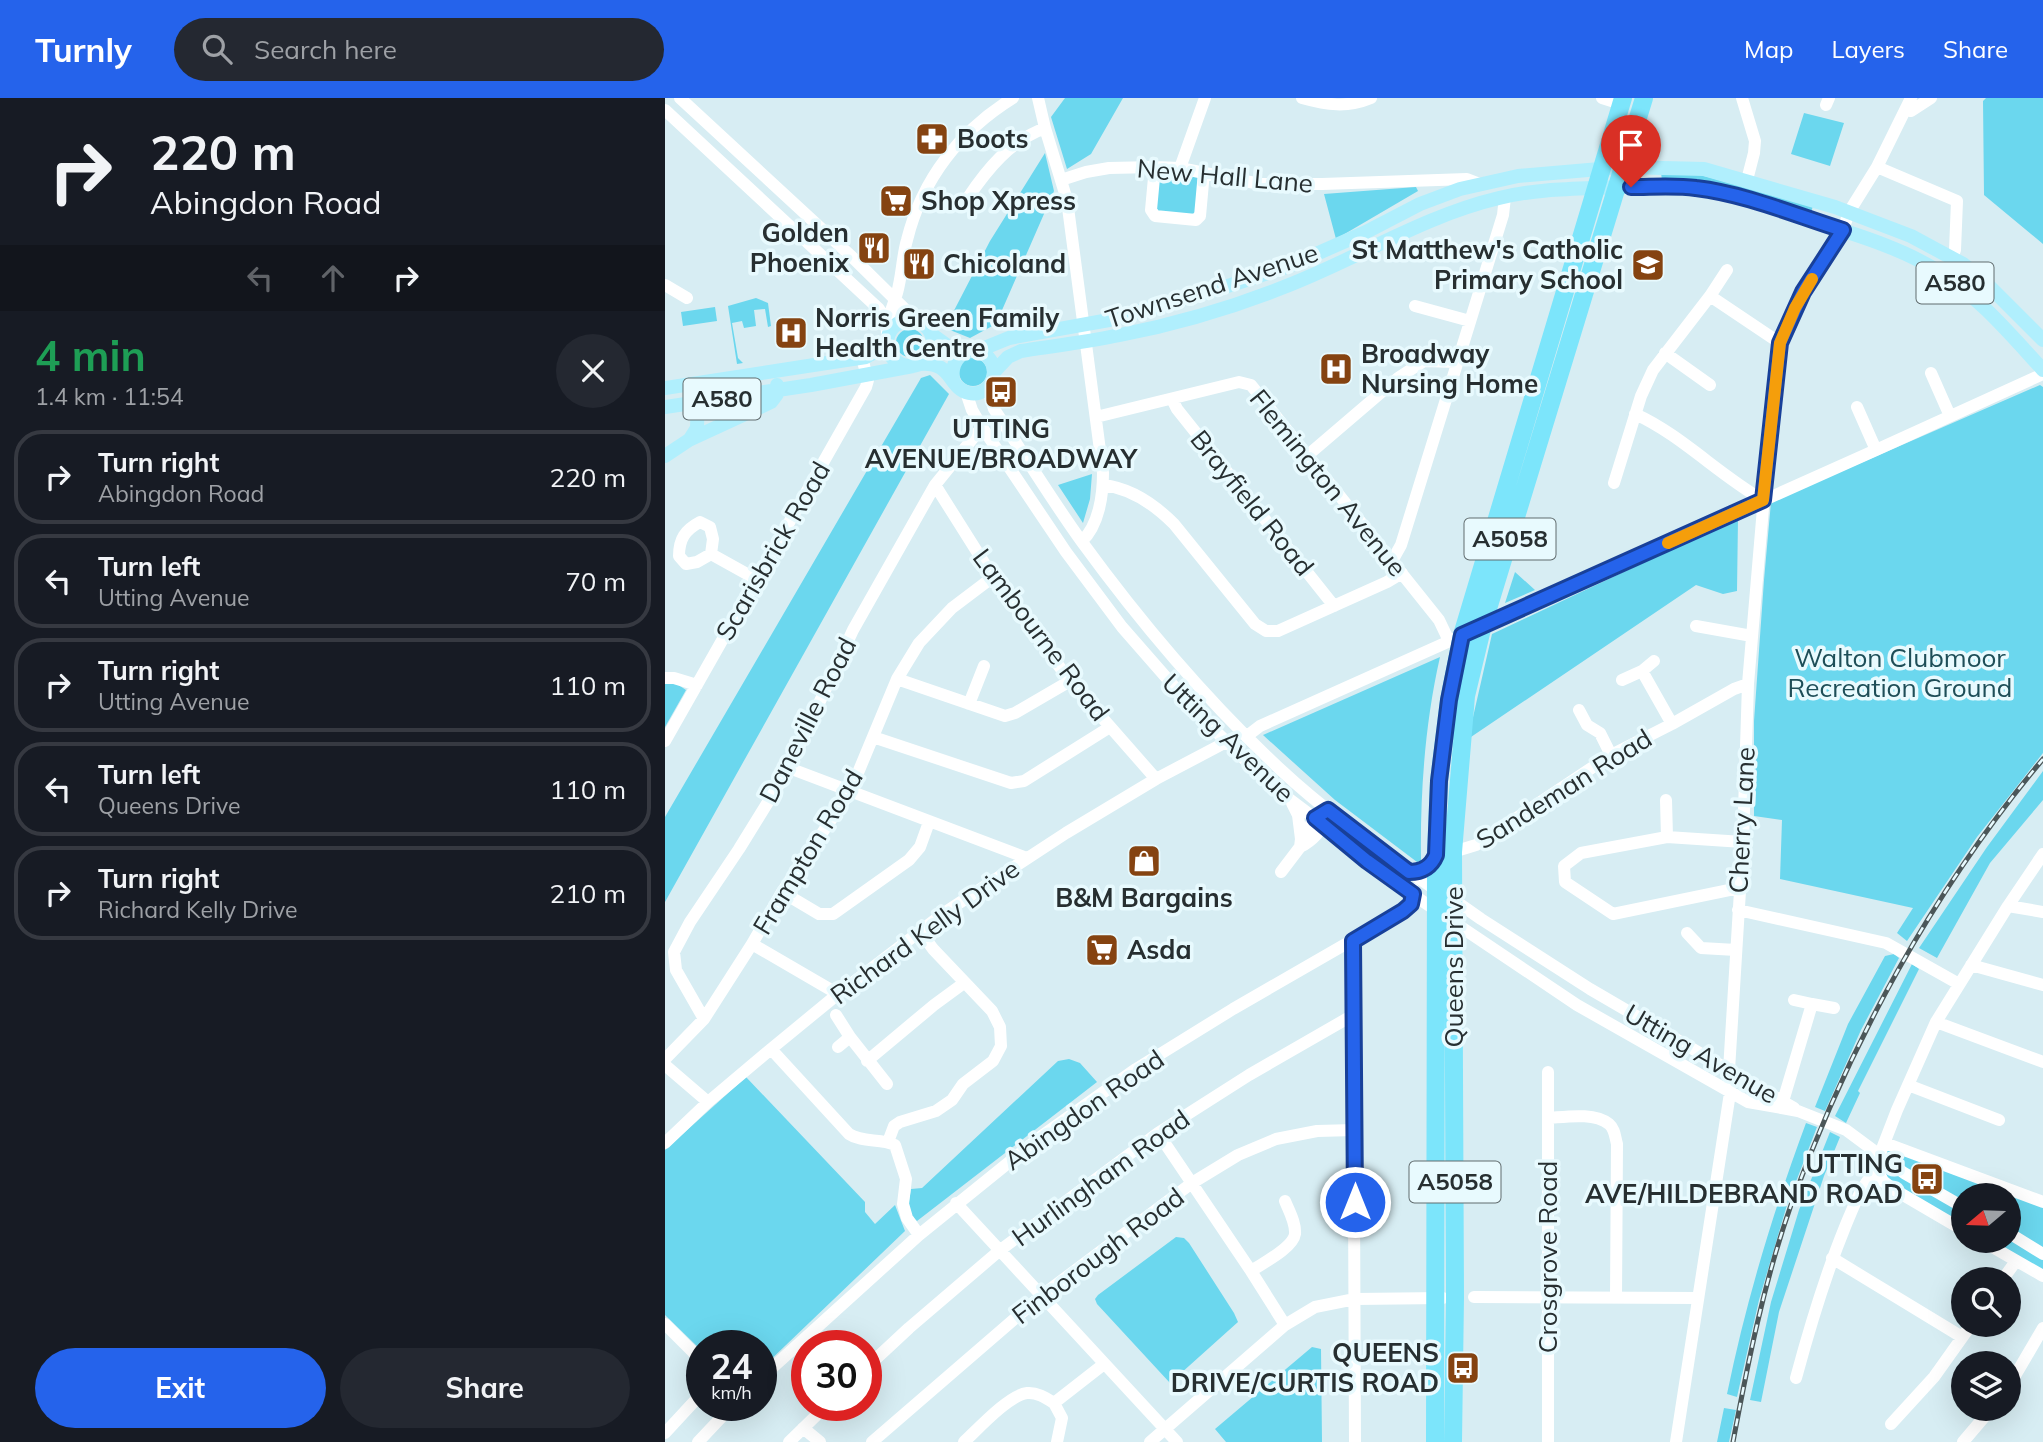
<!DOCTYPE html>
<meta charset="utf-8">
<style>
:root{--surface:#171b24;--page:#242831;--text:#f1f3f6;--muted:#9ea1a6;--line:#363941;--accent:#2563eb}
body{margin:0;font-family:Mulish,sans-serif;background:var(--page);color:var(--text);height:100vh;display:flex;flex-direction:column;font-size:26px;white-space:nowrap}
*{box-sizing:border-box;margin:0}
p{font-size:23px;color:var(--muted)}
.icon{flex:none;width:38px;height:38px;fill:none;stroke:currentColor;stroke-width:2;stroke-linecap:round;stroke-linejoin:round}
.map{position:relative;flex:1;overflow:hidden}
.sheet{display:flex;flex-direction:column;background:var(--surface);width:665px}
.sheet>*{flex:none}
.banner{background:#171b24;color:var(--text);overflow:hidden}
.needle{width:46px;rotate:251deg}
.controls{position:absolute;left:1286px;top:1085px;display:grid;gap:14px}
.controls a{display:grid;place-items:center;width:70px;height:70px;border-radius:50%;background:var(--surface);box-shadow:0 7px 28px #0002;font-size:35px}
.speed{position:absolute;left:21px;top:1232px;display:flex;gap:14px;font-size:35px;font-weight:700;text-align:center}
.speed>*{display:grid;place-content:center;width:91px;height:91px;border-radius:50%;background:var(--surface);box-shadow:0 7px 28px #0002;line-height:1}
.speed small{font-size:18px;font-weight:400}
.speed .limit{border:10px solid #d22;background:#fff;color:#111}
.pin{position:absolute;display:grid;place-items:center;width:60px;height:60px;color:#fff;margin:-72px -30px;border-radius:50% 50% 50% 0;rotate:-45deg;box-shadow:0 0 7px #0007}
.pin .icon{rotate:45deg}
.me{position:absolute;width:77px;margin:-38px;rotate:0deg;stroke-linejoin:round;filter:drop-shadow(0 0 5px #0008)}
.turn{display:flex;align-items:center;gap:24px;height:147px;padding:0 35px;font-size:32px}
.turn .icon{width:91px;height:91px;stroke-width:2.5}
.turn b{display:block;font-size:49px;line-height:60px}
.lanes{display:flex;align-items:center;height:66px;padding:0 35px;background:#0003;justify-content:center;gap:35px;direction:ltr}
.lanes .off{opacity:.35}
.round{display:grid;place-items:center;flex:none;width:74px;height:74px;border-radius:37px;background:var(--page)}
.overview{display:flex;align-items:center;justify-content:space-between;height:119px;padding:0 35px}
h1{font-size:42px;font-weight:700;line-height:52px;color:#1e9e55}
.button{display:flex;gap:14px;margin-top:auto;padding:14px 35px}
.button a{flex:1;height:80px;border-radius:42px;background:var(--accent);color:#fff;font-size:28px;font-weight:700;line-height:80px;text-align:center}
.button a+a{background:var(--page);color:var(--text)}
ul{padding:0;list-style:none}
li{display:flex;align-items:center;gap:21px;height:94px;margin:0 14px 10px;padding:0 21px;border:4px solid var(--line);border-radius:28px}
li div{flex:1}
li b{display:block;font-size:26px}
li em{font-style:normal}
header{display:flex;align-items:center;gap:42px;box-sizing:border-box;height:98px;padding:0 35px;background:var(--accent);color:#fff}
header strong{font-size:33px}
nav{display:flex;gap:38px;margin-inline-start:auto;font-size:24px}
.search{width:490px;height:63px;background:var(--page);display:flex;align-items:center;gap:18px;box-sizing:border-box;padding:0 24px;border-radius:38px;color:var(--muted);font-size:26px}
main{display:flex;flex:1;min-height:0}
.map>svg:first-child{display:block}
</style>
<header>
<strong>Turnly</strong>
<div class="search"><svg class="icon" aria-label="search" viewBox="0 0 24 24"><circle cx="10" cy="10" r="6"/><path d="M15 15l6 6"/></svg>Search here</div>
<nav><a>Map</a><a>Layers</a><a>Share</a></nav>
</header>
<main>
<section class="sheet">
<div class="banner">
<div class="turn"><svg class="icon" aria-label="right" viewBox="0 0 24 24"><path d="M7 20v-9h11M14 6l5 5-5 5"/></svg><div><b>220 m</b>Abingdon Road</div></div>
<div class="lanes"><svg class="icon off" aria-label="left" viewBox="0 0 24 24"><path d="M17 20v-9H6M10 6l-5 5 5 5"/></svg><svg class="icon off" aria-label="ahead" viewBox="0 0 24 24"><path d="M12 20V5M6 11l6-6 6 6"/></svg><svg class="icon" aria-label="right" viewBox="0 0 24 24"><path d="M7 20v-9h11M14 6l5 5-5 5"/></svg></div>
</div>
<div class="overview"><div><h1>4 min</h1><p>1.4 km · 11:54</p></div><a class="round"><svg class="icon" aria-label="close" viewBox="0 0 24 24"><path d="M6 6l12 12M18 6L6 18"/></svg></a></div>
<ul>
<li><svg class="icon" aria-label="right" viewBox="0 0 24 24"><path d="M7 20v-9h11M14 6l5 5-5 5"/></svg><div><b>Turn right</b><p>Abingdon Road</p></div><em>220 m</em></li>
<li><svg class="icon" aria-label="left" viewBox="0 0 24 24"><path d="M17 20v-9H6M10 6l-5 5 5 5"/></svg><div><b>Turn left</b><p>Utting Avenue</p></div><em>70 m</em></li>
<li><svg class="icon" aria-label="right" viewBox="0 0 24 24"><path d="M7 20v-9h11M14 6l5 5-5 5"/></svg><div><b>Turn right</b><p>Utting Avenue</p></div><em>110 m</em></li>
<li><svg class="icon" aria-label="left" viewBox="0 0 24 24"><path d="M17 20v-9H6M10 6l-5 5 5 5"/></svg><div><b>Turn left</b><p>Queens Drive</p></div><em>110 m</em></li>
<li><svg class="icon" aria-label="right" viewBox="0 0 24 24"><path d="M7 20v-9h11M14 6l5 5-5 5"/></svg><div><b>Turn right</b><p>Richard Kelly Drive</p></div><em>210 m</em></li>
</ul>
<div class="button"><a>Exit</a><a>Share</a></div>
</section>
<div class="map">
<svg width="1378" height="1344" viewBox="0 0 1378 1344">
<rect width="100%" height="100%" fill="#d7edf3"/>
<!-- green -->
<path fill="#6bd7ee" d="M400,0H458L426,56L402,71L386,19Z
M1321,0H1378V146L1319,97L1318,3Z
M1139,15L1179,25L1165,68L1126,56Z
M380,55L389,93L331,226L305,240L280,230L325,143Z
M494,74L535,80L530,114L525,118L494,115L491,110Z
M996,74H1024L1148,107L1146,116L997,83Z
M751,89L753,93L671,141L659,96Z
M91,200L103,205L106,228L103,229L100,211L89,212L91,228L79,230L77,223L67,225L73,260L78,265L72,266L63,208Z
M50,209L52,223L18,228L16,214Z
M231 245a14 14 0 1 1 28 0a14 14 0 1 1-28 0Z
M294 274a14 14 0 1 1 28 0a14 14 0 1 1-28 0Z
M265,277L284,296L0,804V719L256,280Z
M1375,287L1378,289V655L1312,739L1242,843L1232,835L1248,810L1115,781L1117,722L1089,718V623L1099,482L1106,404Z
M427,376L425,401L418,425L393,387Z
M1073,420L1072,493L1058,496L1031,487L803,641L827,536Z
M850,474L870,492L840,505Z
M775,559C760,625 755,695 756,763L752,764L670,702L598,637Z
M0,585L12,586L21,592L0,629Z
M1378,673V702L1325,765L1272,860L1254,850L1322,749Z
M1229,856L1234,860L1196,932L1160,1013L1150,1009L1183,926L1220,858Z
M1247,866L1254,871L1193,993L1195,995L1181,1025L1170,1018Z
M404,961L415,965L432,984L252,1123C240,1113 244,1105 246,1091L257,1090L393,963Z
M81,979L200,1104V1114L210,1126L230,1107L240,1133L96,1271V1248H37V1253L0,1217V1052Z
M1141,1025L1152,1029L1122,1107L1094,1202L1072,1299L1062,1296C1081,1203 1108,1114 1141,1025Z
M1165,1034L1175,1039L1159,1078L1114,1214L1096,1304L1085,1302L1106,1204L1134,1112Z
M1220,1045L1378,1104V1178L1317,1143H1344V1097H1298V1132L1247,1102L1212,1072Z
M511,1139L519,1140L524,1145L569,1215L573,1224L505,1285L432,1206L430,1201L433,1197Z
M647,1249L656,1251L657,1344H561L550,1331Z
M1059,1310L1071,1312L1064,1344H1052Z"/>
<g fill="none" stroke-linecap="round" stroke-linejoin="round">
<!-- minor -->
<path stroke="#fff" stroke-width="12" d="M15,0L187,159L252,223
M373,0L380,30L402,102L438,375C438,397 434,427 417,443
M637,0C662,7 682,10 706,0
M937,0L956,6
M1077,0L1090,43L1089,55L1082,82
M1161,7L1164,0
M0,12L214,211L222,225V238
M1241,12L1246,13L1266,0
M490,69L486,112L490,118L531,122L535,118L539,74
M1212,69L1292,103L1290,152L1287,160
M515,70L540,0
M396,82L421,74L444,70L490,69L515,70L595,86H657L802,81L815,86
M302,101C323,70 344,44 380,30
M0,187L22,200
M1045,198L1115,245
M750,208L805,223
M222,225C225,215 229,205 232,195C237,178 237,159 242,142C257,81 295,33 348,0
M1000,255L1045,287
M1266,275L1285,318
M324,288L325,298L329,311C358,355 386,401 417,444C476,525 542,603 616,672C662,715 719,756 771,792L789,802L816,821L925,891L1129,1010
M301,294L307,312L317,329L401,454L457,529L534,617L607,688L672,737L693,756L729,784L912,907L1083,1004L1133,1013L1181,1032L1239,1075L1298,1109
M507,301L512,311L669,508
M1192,309L1211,352
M970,316C1015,336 1054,377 1098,402
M431,319L574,284L586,287L774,522L784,543
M643,357L733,280L759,263L792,264
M949,385L976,298L988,272L1045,198L1062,172
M270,387L328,479L405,583L491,681
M438,387C465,390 490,407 509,426L590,526L601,533H613L722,484L737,475
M46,456L48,441L45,429L35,424C20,432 14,441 14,458L21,466L32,464L46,456L91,481
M727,463L736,447L838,117L840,99
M1031,528L1087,538
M977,573L989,563
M0,580H9L32,587
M232,581L340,618L350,615L405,583
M957,582L977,573L1007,626
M304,606L319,568
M914,612L922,627L935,635L946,657
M582,638L595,628L1211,352L1378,276
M208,639L346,685L359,683L445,629
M0,643L201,289L203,282L197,260
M124,670L362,760
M1001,702L1002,739
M627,705L633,717L636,741
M635,749C647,743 658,732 661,719
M788,754L811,747L946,657L1007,626L1069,591L1083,586
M616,774L635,749L636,741L640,734L650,721L657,716
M1074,790L948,816L900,784L899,768L916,755L1002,739L1078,744
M117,794L154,816H168L244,762L255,749L264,724
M1343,808L1378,814
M1073,812L1221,845L1294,886
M1022,835L1036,850L1071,852
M688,843L690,1344
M87,846L173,896
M1306,867L1378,887
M1147,906L1169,910
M171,917L185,939L222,986
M39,921L11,872L9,854L25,824L74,751L124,670L188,532L270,387L317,329
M1271,924L1378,964
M173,949L185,939
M106,951L184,1036C197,1045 216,1040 230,1047L241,1081L238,1106L242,1120L254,1137
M0,961L39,921L87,846L117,794L185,694L232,581L254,545L287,510L328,479
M202,963L269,907L299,885
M0,967L43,1004
M883,974V1344
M1243,987L1334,1022
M1116,1010L1147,906L1129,902
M883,1020C900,1019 929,1014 944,1026C950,1031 950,1039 952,1046L951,1200
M493,1035L586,1173L620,1227
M223,1044L229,1028L235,1024L271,1013L287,1002L298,986L328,963L336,948L335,929L327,913L268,851L255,833
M0,1045L43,1004L106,951L173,896L279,815L401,735L491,681L565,642
M1220,1045L1378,1104
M1208,1063L1215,1056L1232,1012L1271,924L1343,808L1378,756
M1209,1065L1218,1083L1228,1091L1298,1132
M291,1105L512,1344
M1344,1135L1378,1156
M1317,1143L1378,1178
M1167,1160L1297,1239
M586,1173C598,1165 628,1150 630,1136C631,1125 624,1113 620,1103
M1338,1181L1351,1163
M809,1199L1033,1200
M0,1226L37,1263
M201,1270L244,1230L334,1153L493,1035L584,977L690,916
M96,1280L254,1137L374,1040L471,971L568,911L738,813L746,806L748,791
M1131,1280C1145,1228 1160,1178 1180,1129C1188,1110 1196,1087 1212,1072
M1344,1288L1378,1230
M389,1305L439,1266
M389,1305L397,1320L392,1344
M1226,1326L1269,1279L1306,1227
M138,1330L155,1344
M0,1335L37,1295
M33,1344L68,1307
M124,1344L162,1307
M207,1344L376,1198L527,1085L573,1057L611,1041L652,1033L689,1032
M299,1344C313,1331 344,1297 362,1295C372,1294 381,1300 389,1305
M485,1344L620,1227L650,1209L690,1201L778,1200
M1011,1344L1065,995L1064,972L1078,744L1083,586L1101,375L1115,245L1137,194L1178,132L1184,114L1212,69L1246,0
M1298,1344L1326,1311"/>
<!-- major -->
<path stroke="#b0effd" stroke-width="14" d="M222 245a23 23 0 1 1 46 0a23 23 0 1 1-46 0Z
M266,236L284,249L300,254
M312,253L344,240L444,222L566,187L624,168L701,134L755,106L795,91L853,78L958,69L1039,71L1170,109L1246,138L1298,166L1320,184L1378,242
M254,266C289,263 282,290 304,295C328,300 339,266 317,255C299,246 285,264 288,281
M329,274L343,259L356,253C389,248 422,244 455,237C511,226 566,210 619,189C692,161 758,118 834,100C874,90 915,91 955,89C985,88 1015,87 1044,92C1084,99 1122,114 1161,127C1199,139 1239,152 1273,173C1314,199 1345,236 1378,272
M0,290L201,259L210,254L222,242
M0,309L146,287L248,268
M25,341L32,330L33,297
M0,358L24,342L106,304L112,296V287"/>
<!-- highway -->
<path stroke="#7ce5fb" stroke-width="18" d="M770,1344L771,757L774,683L784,602L797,537L958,0
M788,1344L790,1199L788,754L801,598L818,527L979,0"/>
<defs>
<path id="rail" d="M1068,1344C1083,1264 1099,1184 1126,1107C1184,947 1268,792 1378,661"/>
</defs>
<!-- rail casing -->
<use href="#rail" stroke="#4c5759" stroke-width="5"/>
<!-- rail -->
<use href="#rail" stroke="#e8fafe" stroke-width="2.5" stroke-dasharray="8" stroke-linecap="butt"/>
</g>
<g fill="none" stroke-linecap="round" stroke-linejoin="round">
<defs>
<path id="route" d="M690,1104L688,843L738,813L746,806L748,796L702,763L650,720L663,712L744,774C757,774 766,769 771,757L774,683L784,602L797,537L1098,402L1115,245L1138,194L1178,132C1130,117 1081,96 1031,90C1010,87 987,89 966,89"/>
</defs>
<!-- route casing -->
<use href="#route" stroke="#184099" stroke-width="18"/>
<!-- route -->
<use href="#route" stroke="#2563eb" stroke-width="12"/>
<!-- slow -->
<path stroke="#f59e0b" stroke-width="12" d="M1003,445L1098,402L1115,245L1130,210L1147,181"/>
</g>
<!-- icons -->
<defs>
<symbol id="pharmacy-square" viewBox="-11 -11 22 22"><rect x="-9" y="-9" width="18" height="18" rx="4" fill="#854311" stroke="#e8fafe"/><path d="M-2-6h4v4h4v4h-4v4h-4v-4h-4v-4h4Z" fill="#fff"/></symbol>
<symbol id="supermarket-square" viewBox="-11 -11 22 22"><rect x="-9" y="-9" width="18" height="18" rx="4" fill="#854311" stroke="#e8fafe"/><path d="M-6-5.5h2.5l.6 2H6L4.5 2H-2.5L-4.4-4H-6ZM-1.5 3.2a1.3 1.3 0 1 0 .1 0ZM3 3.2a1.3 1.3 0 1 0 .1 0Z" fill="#fff"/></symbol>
<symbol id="restaurant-square" viewBox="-11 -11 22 22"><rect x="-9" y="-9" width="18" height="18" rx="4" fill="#854311" stroke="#e8fafe"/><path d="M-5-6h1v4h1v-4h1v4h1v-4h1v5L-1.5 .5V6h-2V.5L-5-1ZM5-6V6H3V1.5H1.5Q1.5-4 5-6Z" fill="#fff"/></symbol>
<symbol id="school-square" viewBox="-11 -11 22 22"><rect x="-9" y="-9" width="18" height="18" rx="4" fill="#854311" stroke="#e8fafe"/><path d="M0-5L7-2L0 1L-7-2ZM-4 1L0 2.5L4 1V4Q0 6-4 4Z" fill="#fff"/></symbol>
<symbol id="hospital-square" viewBox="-11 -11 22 22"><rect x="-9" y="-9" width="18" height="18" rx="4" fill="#854311" stroke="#e8fafe"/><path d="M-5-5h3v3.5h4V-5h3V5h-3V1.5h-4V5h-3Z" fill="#fff"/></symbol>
<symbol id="bus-square" viewBox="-11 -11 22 22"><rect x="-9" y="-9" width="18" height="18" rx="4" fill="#854311" stroke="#e8fafe"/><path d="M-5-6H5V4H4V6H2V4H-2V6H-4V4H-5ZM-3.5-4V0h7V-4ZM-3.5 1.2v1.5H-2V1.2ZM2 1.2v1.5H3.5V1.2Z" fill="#fff"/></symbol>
<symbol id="shop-square" viewBox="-11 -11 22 22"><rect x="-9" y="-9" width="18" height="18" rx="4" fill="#854311" stroke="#e8fafe"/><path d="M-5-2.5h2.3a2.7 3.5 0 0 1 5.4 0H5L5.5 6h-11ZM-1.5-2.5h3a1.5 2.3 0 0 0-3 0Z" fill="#fff"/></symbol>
</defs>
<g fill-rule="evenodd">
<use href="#pharmacy-square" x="248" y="22" width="38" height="38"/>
<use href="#supermarket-square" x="212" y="84" width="38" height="38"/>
<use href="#restaurant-square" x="190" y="131" width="38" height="38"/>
<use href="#restaurant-square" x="235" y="147" width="38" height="38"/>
<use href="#school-square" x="964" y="148" width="38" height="38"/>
<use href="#hospital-square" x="107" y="216" width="38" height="38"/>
<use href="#hospital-square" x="652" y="252" width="38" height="38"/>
<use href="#bus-square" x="317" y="275" width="38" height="38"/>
<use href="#shop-square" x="460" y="744" width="38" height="38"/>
<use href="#supermarket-square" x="418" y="833" width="38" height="38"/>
<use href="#bus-square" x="1243" y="1062" width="38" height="38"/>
<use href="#bus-square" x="779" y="1251" width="38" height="38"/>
</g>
<g text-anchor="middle" stroke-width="7" stroke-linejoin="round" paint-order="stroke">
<!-- shield labels -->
<g fill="#e8fafe" stroke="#616c6e" stroke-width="2">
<rect x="1251.5" y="164.5" width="77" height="41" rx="5"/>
<rect x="18.5" y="280.5" width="77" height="41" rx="5"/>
<rect x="799.5" y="420.5" width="91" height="41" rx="5"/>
<rect x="744.5" y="1063.5" width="91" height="41" rx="5"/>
</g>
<g font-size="24" font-weight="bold" fill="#272f31">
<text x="1290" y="193">A580</text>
<text x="57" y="309">A580</text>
<text x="845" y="449">A5058</text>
<text x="790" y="1092">A5058</text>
</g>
<!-- poi labels -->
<g font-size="26" font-weight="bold" fill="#272f31" stroke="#e8fafe" text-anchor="start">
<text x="292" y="50">Boots</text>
<text x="256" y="112">Shop Xpress</text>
<text x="184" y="144" text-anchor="end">Golden<tspan x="184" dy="30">Phoenix</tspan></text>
<text x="958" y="161" text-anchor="end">St Matthew's Catholic<tspan x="958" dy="30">Primary School</tspan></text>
<text x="278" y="175">Chicoland</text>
<text x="150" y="229">Norris Green Family<tspan x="150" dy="30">Health Centre</tspan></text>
<text x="696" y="265">Broadway<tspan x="696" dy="30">Nursing Home</tspan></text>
<text x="336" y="340" text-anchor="middle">UTTING<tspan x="336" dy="30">AVENUE/BROADWAY</tspan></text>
<text x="479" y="809" text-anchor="middle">B&amp;M Bargains</text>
<text x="462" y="861">Asda</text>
<text x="1238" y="1075" text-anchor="end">UTTING<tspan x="1238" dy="30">AVE/HILDEBRAND ROAD</tspan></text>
<text x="774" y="1264" text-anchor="end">QUEENS<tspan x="774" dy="30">DRIVE/CURTIS ROAD</tspan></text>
</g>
<!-- street labels -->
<g font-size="26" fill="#272f31" stroke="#e8fafe">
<text transform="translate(560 78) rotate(5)" y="9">New Hall Lane</text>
<text transform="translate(547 188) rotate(-18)" y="9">Townsend Avenue</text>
<text transform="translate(663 385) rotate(51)" y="9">Flemington Avenue</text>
<text transform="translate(587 405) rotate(51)" y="9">Brayfield Road</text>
<text transform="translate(108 453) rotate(-60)" y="9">Scarisbrick Road</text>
<text transform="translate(376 537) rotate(53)" y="9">Lambourne Road</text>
<text transform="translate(143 622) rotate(-63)" y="9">Daneville Road</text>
<text transform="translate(563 640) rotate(44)" y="9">Utting Avenue</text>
<text transform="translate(899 691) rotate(-32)" y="9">Sandeman Road</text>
<text transform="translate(1077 722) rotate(-87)" y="9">Cherry Lane</text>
<text transform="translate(143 754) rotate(-59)" y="9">Frampton Road</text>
<text transform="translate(260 834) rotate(-36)" y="9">Richard Kelly Drive</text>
<text transform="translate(789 869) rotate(-90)" y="9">Queens Drive</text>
<text transform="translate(1036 956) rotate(30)" y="9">Utting Avenue</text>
<text transform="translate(419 1012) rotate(-35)" y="9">Abingdon Road</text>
<text transform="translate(436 1080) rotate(-36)" y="9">Hurlingham Road</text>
<text transform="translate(433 1158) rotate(-37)" y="9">Finborough Road</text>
<text transform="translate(883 1159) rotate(-90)" y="9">Crosgrove Road</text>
</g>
<!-- park labels -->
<g font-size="26" fill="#1e4e58" stroke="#e8fafe">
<text x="1235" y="569">Walton Clubmoor<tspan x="1235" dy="30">Recreation Ground</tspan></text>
</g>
</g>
</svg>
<div class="controls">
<a><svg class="needle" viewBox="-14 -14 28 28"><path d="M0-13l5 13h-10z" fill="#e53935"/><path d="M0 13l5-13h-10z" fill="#9ea1a6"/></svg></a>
<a><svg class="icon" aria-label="search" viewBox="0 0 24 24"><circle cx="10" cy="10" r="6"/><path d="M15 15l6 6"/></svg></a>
<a><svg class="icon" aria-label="layers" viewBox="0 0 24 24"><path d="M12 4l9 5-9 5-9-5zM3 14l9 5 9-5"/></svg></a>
</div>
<div class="speed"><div>24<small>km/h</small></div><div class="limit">30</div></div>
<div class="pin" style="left:966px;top:89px;background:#d93025"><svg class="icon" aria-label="arrive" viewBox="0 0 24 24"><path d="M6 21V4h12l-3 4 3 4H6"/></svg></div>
<svg class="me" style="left:690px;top:1104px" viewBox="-20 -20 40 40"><circle r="17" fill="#2563eb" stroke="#fff" stroke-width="3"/><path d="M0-11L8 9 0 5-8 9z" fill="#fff"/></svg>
</div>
</main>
